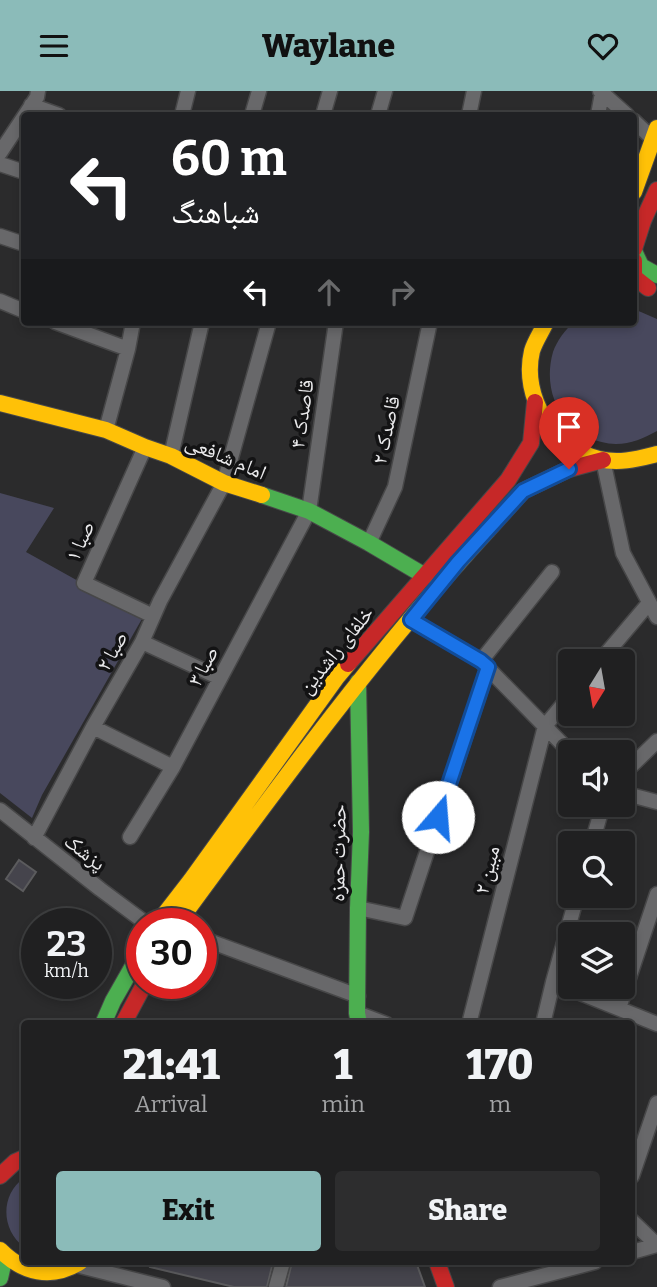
<!DOCTYPE html>
<meta charset="utf-8">
<style>
:root{--surface:#202021;--page:#2d2d2e;--text:#f1f3f6;--muted:#a2a3a5;--line:#3d3e3f;--accent:#8bbbb9}
body{margin:0;font-family:Bitter,"Noto Naskh Arabic",serif;background:var(--page);color:var(--text);height:100vh;display:flex;flex-direction:column;font-size:26px;white-space:nowrap}
*{box-sizing:border-box;margin:0}
p{font-size:23px;color:var(--muted)}
.icon{flex:none;width:38px;height:38px;fill:none;stroke:currentColor;stroke-width:2;stroke-linecap:round;stroke-linejoin:round}
.map{position:relative;flex:1;overflow:hidden}
.panel{position:absolute;left:21px;top:929px;width:614px;height:245px;display:flex;flex-direction:column;background:var(--surface);border-radius:7px;box-shadow:0 4px 10px #0003,0 0 0 2px var(--line)}
.panel>*{flex:none}
.hud{position:absolute;left:21px;top:21px;width:616px;height:214px;border-radius:7px;box-shadow:0 4px 10px #0003,0 0 0 2px var(--line);background:#202124;color:#fff;overflow:hidden}
.needle{width:46px;rotate:191deg}
.tools{position:absolute;left:558px;top:558px;display:grid;gap:14px}
.tools a{display:grid;place-items:center;width:77px;height:77px;border-radius:7px;background:var(--surface);box-shadow:0 4px 10px #0003,0 0 0 2px var(--line);font-size:35px}
.speed{position:absolute;left:21px;top:817px;display:flex;gap:14px;font-size:35px;font-weight:700;text-align:center}
.speed>*{display:grid;place-content:center;width:91px;height:91px;border-radius:50%;background:var(--surface);box-shadow:0 4px 10px #0003,0 0 0 2px var(--line);line-height:1}
.speed small{font-size:18px;font-weight:400}
.speed .limit{border:10px solid #d22;background:#fff;color:#111}
.pin{position:absolute;display:grid;place-items:center;width:60px;height:60px;color:#fff;margin:-72px -30px;border-radius:50% 50% 50% 0;rotate:-45deg;box-shadow:0 0 7px #0007}
.pin .icon{rotate:45deg}
.me{position:absolute;width:77px;margin:-38px;rotate:18deg;stroke-linejoin:round;filter:drop-shadow(0 0 5px #0008)}
.turn{display:flex;align-items:center;gap:24px;height:147px;padding:0 35px;font-size:32px}
.turn .icon{width:91px;height:91px;stroke-width:2.5}
.turn b{display:block;font-size:49px;line-height:60px}
.lanes{display:flex;align-items:center;height:66px;padding:0 35px;background:#0003;justify-content:center;gap:35px;direction:ltr}
.lanes .off{opacity:.35}
.eta{display:flex;justify-content:space-evenly;align-items:center;height:119px;text-align:center}
.eta b{font-size:42px;font-weight:800;line-height:49px}
.button{display:flex;gap:14px;margin-top:auto;padding:14px 35px}
.button a{flex:1;height:80px;border-radius:7px;background:var(--accent);color:#111;font-size:28px;font-weight:800;line-height:80px;text-align:center}
.button a+a{background:var(--page);color:var(--text)}
header{display:flex;justify-content:space-between;align-items:center;height:91px;padding:0 35px;background:var(--accent);color:#111;font-size:32px;font-weight:800}
.map>svg:first-child{display:block}
</style>
<header><svg class="icon" aria-label="menu" viewBox="0 0 24 24"><path d="M4 6h16M4 12h16M4 18h16"/></svg>Waylane<svg class="icon" aria-label="heart" viewBox="0 0 24 24"><path d="M12 20l-8-8c-3-5 5-10 8-4 3-6 11-1 8 4z"/></svg></header>
<div class="map">
<svg width="657" height="1196" viewBox="0 0 657 1196">
<rect width="100%" height="100%" fill="#2b2b2c"/>
<!-- green -->
<path fill="#48485d" d="M634,218L657,228V340C644,347 631,353 616,353C568,351 540,306 553,261C557,250 565,238 575,231H634Z
M0,402L54,417L26,461L143,526L42,704L32,727L0,702Z
M24,1087V1156C1,1139 0,1104 24,1087Z"/>
<!-- building -->
<path fill="#45444c" stroke="#5b5b5d" stroke-width="2" d="M19,769L36,781L23,800L6,788Z
M151,1171H273L267,1196H234L150,1176Z
M292,1171H416L425,1196H286Z"/>
<g fill="none" stroke-linecap="round" stroke-linejoin="round">
<defs>
<path id="street" d="M600,0L627,24
M31,14L59,24
M182,24L188,0
M252,24L259,0
M323,24L330,0
M378,24L385,0
M469,24L474,0
M598,24L602,2
M634,30L653,48
M0,62L37,6L38,0
M0,73L24,81
M0,145L24,153
M0,210L24,220
M55,231L128,258
M106,339L128,258L133,231
M145,356L84,492L153,525
M171,365L202,231
M603,369L623,462L657,526
M369,452L395,396L430,231
M411,529L481,570L571,662
M142,551L220,587
M481,570L552,481
M600,570L649,512
M93,636L173,676
M623,683L657,650
M623,702L657,711
M0,719L100,798L147,833
M130,746L173,676L309,420L336,231
M34,747L93,636L142,551L160,510L224,392L269,231
M592,752L603,714
M358,817L405,827L488,576
M201,847L358,905
M553,891L657,933
M619,917L657,803
M357,922L386,933
M469,933L545,635L570,605
M543,933L553,891L577,805
M632,1085L657,1012
M632,1130L657,1154
M632,1161L657,1154
M76,1174L163,1196
M276,1196L283,1171
M500,1196L595,1171"/>
<path id="fast" d="M634,160L641,175L657,184
M262,404L309,420L369,452L425,485
M358,591L361,741L358,817L357,922L359,933
M103,933L113,910L142,859
M0,1187L5,1165"/>
<path id="slow" d="M634,101L657,37
M546,231C542,240 535,250 532,260C521,306 553,357 599,368C619,373 637,368 657,363
M0,312L106,339L145,356L171,365L224,392L262,404
M157,833L191,789L337,586L348,573
M177,833C276,698 375,562 488,439
M0,1159C23,1182 51,1189 80,1171"/>
<path id="jam" d="M634,158L643,130L657,99
M634,170V186L648,197
M488,439L523,400L569,378L603,369
M348,573L508,389L531,352L535,311
M123,933L145,892
M0,1085L15,1071L24,1067
M437,1171L446,1196"/>
</defs>
<!-- street casing -->
<use href="#street" stroke="#474748" stroke-width="17"/>
<!-- fast casing -->
<use href="#fast" stroke="#474748" stroke-width="18"/>
<!-- slow casing -->
<use href="#slow" stroke="#474748" stroke-width="18"/>
<!-- jam casing -->
<use href="#jam" stroke="#474748" stroke-width="18"/>
<!-- street -->
<use href="#street" stroke="#68686a" stroke-width="14"/>
<!-- fast -->
<use href="#fast" stroke="#4caf50" stroke-width="16"/>
<!-- slow -->
<use href="#slow" stroke="#ffc107" stroke-width="16"/>
<!-- jam -->
<use href="#jam" stroke="#c62828" stroke-width="16"/>
</g>
<g fill="none" stroke-linecap="round" stroke-linejoin="round">
<defs>
<path id="route" d="M438,726L488,576L481,570L411,529L458,471L523,400L569,378"/>
</defs>
<!-- route casing -->
<use href="#route" stroke="#114b97" stroke-width="18"/>
<!-- route -->
<use href="#route" stroke="#1a73e8" stroke-width="12"/>
</g>
<g text-anchor="middle" stroke-width="7" stroke-linejoin="round" paint-order="stroke">
<!-- street labels -->
<g font-size="21" fill="#eaeaec" stroke="#131314">
<text transform="translate(302 323) rotate(-82)" y="7">قاصدک ۴</text>
<text transform="translate(386 339) rotate(-78)" y="7">قاصدک ۲</text>
<text transform="translate(226 366) rotate(23)" y="7">امام شافعی</text>
<text transform="translate(80 450) rotate(-66)" y="7">صبا ۱</text>
<text transform="translate(336 559) rotate(-51)" y="7">خلفای راشدین</text>
<text transform="translate(112 560) rotate(-61)" y="7">صبا ۲</text>
<text transform="translate(203 575) rotate(-62)" y="7">صبا ۳</text>
<text transform="translate(85 761) rotate(38)" y="7">پزشک</text>
<text transform="translate(338 762) rotate(-89)" y="7">حضرت حمزه</text>
<text transform="translate(487 779) rotate(-76)" y="7">مبین ۲</text>
</g>
</g>
</svg>
<div class="tools">
<a><svg class="needle" viewBox="-14 -14 28 28"><path d="M0-13l5 13h-10z" fill="#e53935"/><path d="M0 13l5-13h-10z" fill="#a2a3a5"/></svg></a>
<a><svg class="icon" aria-label="sound" viewBox="0 0 24 24"><path d="M4 9h4l5-4v14l-5-4H4zM17 9q2 3 0 6"/></svg></a>
<a><svg class="icon" aria-label="search" viewBox="0 0 24 24"><circle cx="10" cy="10" r="6"/><path d="M15 15l6 6"/></svg></a>
<a><svg class="icon" aria-label="layers" viewBox="0 0 24 24"><path d="M12 4l9 5-9 5-9-5zM3 14l9 5 9-5"/></svg></a>
</div>
<div class="speed"><div>23<small>km/h</small></div><div class="limit">30</div></div>
<div class="pin" style="left:569px;top:378px;background:#d93025"><svg class="icon" aria-label="arrive" viewBox="0 0 24 24"><path d="M6 21V4h12l-3 4 3 4H6"/></svg></div>
<svg class="me" style="left:438px;top:726px" viewBox="-20 -20 40 40"><circle r="19" fill="#fff"/><path d="M0-13L10 11 0 6-10 11z" fill="#1a73e8"/></svg>
<div class="hud">
<div class="turn"><svg class="icon" aria-label="left" viewBox="0 0 24 24"><path d="M17 20v-9H6M10 6l-5 5 5 5"/></svg><div><b>60 m</b>شباهنگ</div></div>
<div class="lanes"><svg class="icon" aria-label="left" viewBox="0 0 24 24"><path d="M17 20v-9H6M10 6l-5 5 5 5"/></svg><svg class="icon off" aria-label="ahead" viewBox="0 0 24 24"><path d="M12 20V5M6 11l6-6 6 6"/></svg><svg class="icon off" aria-label="right" viewBox="0 0 24 24"><path d="M7 20v-9h11M14 6l5 5-5 5"/></svg></div>
</div>
<section class="panel">
<div class="eta">
<div><b>21:41</b><p>Arrival</p></div>
<div><b>1</b><p>min</p></div>
<div><b>170</b><p>m</p></div>
</div>
<div class="button"><a>Exit</a><a>Share</a></div>
</section>
</div>
